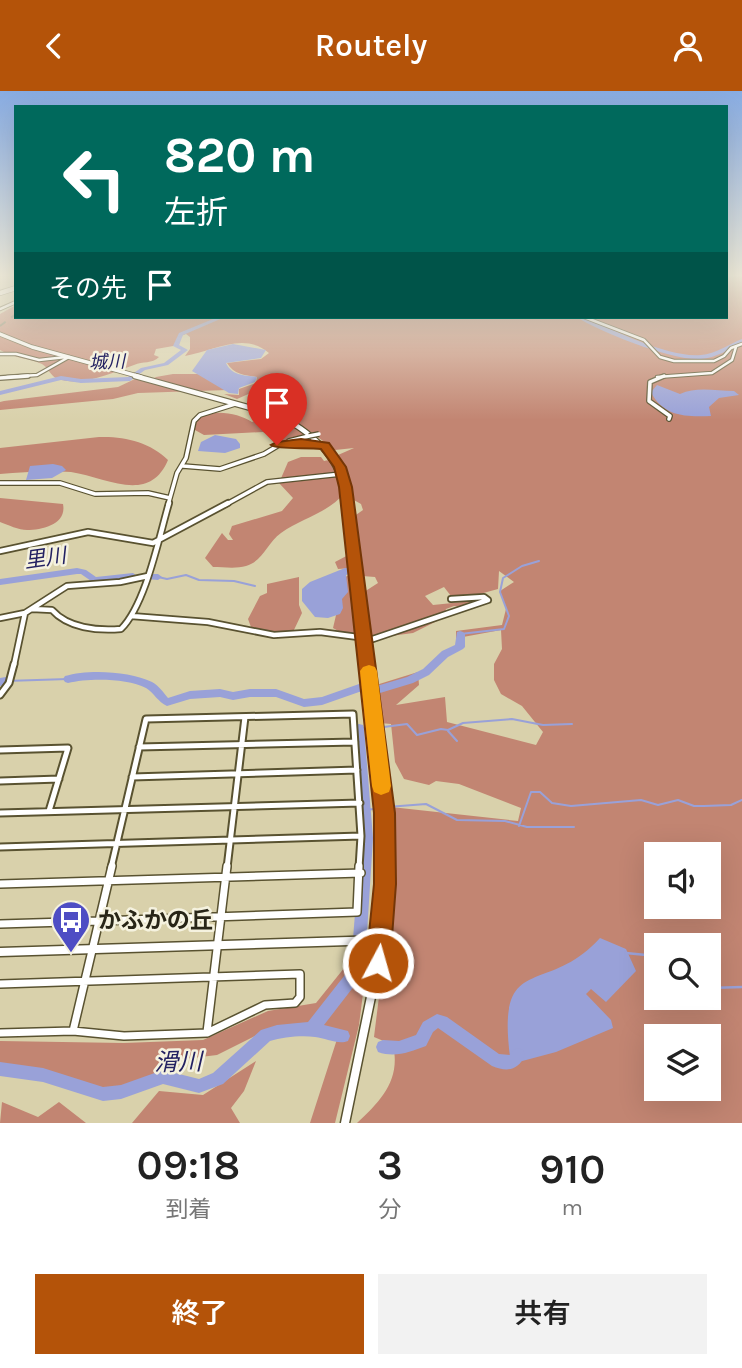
<!DOCTYPE html>
<html lang="ja">
<meta charset="utf-8">
<style>
:root{--surface:#fff;--page:#f2f2f2;--text:#222;--muted:#767676;--accent:#b45309}
body{margin:0;font-family:Karla,"Noto Sans JP",sans-serif;background:var(--page);color:var(--text);height:100vh;display:flex;flex-direction:column;font-size:26px;white-space:nowrap}
*{box-sizing:border-box;margin:0}
p{font-size:23px;color:var(--muted)}
.icon{flex:none;width:38px;height:38px;fill:none;stroke:currentColor;stroke-width:2;stroke-linecap:round;stroke-linejoin:round}
.map{position:relative;height:1032px;overflow:hidden}
.sheet{display:flex;flex-direction:column;background:var(--surface);flex:1}
.sheet>*{flex:none}
.guide{position:absolute;left:14px;top:14px;width:714px;height:214px;border-radius:0px;box-shadow:0 7px 28px #0002;background:#00695c;color:#fff;overflow:hidden}
.buttons{position:absolute;left:644px;top:751px;display:grid;gap:14px}
.buttons a{display:grid;place-items:center;width:77px;height:77px;border-radius:0px;background:var(--surface);box-shadow:0 7px 28px #0002;font-size:35px}
.pin{position:absolute;display:grid;place-items:center;width:60px;height:60px;color:#fff;margin:-72px -30px;border-radius:50% 50% 50% 0;rotate:-45deg;box-shadow:0 0 7px #0007}
.pin .icon{rotate:45deg}
.me{position:absolute;width:77px;margin:-38px;rotate:6deg;stroke-linejoin:round;filter:drop-shadow(0 0 5px #0008)}
.turn{display:flex;align-items:center;gap:24px;height:147px;padding:0 35px;font-size:32px}
.turn .icon{width:91px;height:91px;stroke-width:2.5}
.turn b{display:block;font-size:49px;line-height:60px}
.then{display:flex;align-items:center;height:66px;padding:0 35px;background:#0003;gap:14px;font-size:26px}
.eta{display:flex;justify-content:space-evenly;align-items:center;height:119px;text-align:center}
.eta b{font-size:42px;font-weight:600;line-height:49px}
.button{display:flex;gap:14px;margin-top:auto;padding:14px 35px}
.button a{flex:1;height:80px;border-radius:0px;background:var(--accent);color:#fff;font-size:28px;font-weight:600;line-height:80px;text-align:center}
.button a+a{background:var(--page);color:var(--text)}
header{display:flex;justify-content:space-between;align-items:center;height:91px;padding:0 35px;background:var(--accent);color:#fff;font-size:32px;font-weight:600}
.map>svg:first-child{display:block}
</style>
<header><svg class="icon" aria-label="back" viewBox="0 0 24 24"><path d="M15 5l-7 7 7 7"/></svg>Routely<svg class="icon" aria-label="person" viewBox="0 0 24 24"><circle cx="12" cy="8" r="4"/><path d="M4 21q1-7 8-7t8 7"/></svg></header>
<div class="map">
<svg width="742" height="1032" viewBox="0 0 742 1032">
<rect width="100%" height="100%" fill="#d9d1ab"/>
<!-- forest -->
<path fill="#c28572" fill-rule="evenodd" d="M726,185H742V1032H357C381,1010 401,989 393,954L374,946L387,841L391,716L518,730L521,717L459,693L436,690L429,694L404,688L395,671L391,633L380,632L376,594L418,581L419,594L396,614L445,606L447,631L536,654L543,641L522,615L501,603L494,589V573L502,558L501,539L463,546L464,552L456,550V540L502,534L506,518L500,500L514,491L499,480L498,498L465,507L451,505L444,496L425,505L433,514L482,509L467,517L454,515L446,518L443,527L413,542L361,549H354L333,537L345,486L352,483L351,477L338,478L335,471L352,462L356,499L363,517L364,501L378,492L375,486L362,485L353,426L363,419L361,413L352,408L348,384L344,379L329,383L341,387L345,401C329,422 302,427 281,442C267,452 263,470 246,475C236,478 223,476 213,476L205,467L222,442L228,449H233L229,443L232,435L282,420L293,407L279,392L288,371L301,366H321L324,370L338,367V364L354,357L335,359L311,341L306,339L319,353L303,350L276,354L281,349L263,341L204,344L195,339V330C208,317 237,321 252,331L276,322L273,321L279,319L290,310L253,301L237,308L224,303L239,304V298L256,292L257,286C245,284 234,284 227,272L261,268L269,262C244,240 211,261 185,265L190,258V246L186,243L181,245L179,254L156,258L154,264L159,266C152,273 143,270 134,274C111,282 83,296 58,288C50,285 49,277 42,273C29,267 16,268 0,259V223L16,214V226H726ZM656,763H709V816H656ZM656,854H709V906H656ZM656,945H709V998H656Z
M173,283H200L228,299L138,302L113,308L0,319V311L4,310L118,296L137,287L150,290L156,286Z
M99,346C124,345 150,351 168,369C149,414 106,386 71,381C48,379 23,381 0,383V357Z
M0,407L63,413C67,433 43,439 27,439C19,439 8,434 0,431Z
M299,486V514L302,522L293,541H272L251,536L248,528L260,505L267,502V493Z
M357,861L367,871L359,934L335,1032H310L339,942L305,934L273,936L217,964L184,968L166,986L112,1005L59,986L0,976V950L124,952L203,949L268,920L316,912Z
M256,970L244,1000L231,1017L240,1032H132L159,1000L203,1004Z
M2,1011L38,1026L59,1011L86,1032H0Z"/>
<!-- water -->
<path fill="#99a1d8" d="M233,253L266,259L261,267L226,272C232,285 244,284 257,286L255,291L239,297L238,303L229,302L192,280L207,259Z
M657,294L680,303C697,295 716,300 734,300L739,304L719,307L709,316L711,325C687,326 663,326 651,301Z
M215,344L236,348L240,353V357L225,362L198,360L201,351Z
M53,373L62,375L66,379L52,387L26,389L30,375Z
M345,477L353,478L352,482L346,484L348,501L342,508L343,517L340,523L328,527L315,526L302,510V498L310,491Z
M600,847L626,858L636,880L606,911L591,898L586,903L611,929L613,937L556,961L511,973C494,857 545,908 600,847Z"/>
<g fill="none" stroke-linecap="round" stroke-linejoin="round">
<!-- stream-far1 -->
<path stroke="#99a1d8" stroke-width="2" d="M158,486L167,488L186,484L199,489L234,490L255,495
M460,543L504,538L509,525L500,501L503,487L522,475L539,470
M6,590L68,588
M359,637H370
M376,637L407,633L417,644L441,638L448,639L463,632L512,628L543,634L572,633
M448,640L457,650
M387,716L426,713L457,729L505,730L527,736H574
M366,719L381,717
M519,735L531,701H540L552,712L571,715L641,709L658,714L678,709L694,715H704L731,714L742,709"/>
<!-- stream -->
<path stroke="#99a1d8" stroke-width="2.5" d="M626,862L656,865
M709,897L742,896"/>
<!-- river -->
<path fill="#99a1d8" fill-rule="evenodd" d="M218,226H225L183,244L179,254L188,259L168,274L145,279L130,290L81,292L61,289L0,304V300L61,285L81,288L128,286L141,277L164,272L181,259L173,255L179,242Z
M576,226H583C614,239 668,267 701,264C716,263 729,253 742,248V252C729,258 716,267 701,268C672,270 601,241 576,226Z
M77,477L86,479L96,486L133,482L137,485L133,488L94,492L81,483H77L0,494V488Z
M150,483H158L162,486L158,489L147,488L146,486L147,484Z
M460,540L463,541L465,543V556L463,558L448,566L429,584L413,592L380,602L359,601L322,614L304,616L276,606H250L233,609L220,606L190,608L167,615C158,611 154,602 146,597C127,587 88,587 68,592L65,591L63,588L65,585C88,578 130,580 152,591C159,595 163,601 168,607L190,600L220,598L233,601L250,598H276L304,608L322,606L359,593L380,594L407,586L423,578L442,560L455,554L457,541Z
M6,586L9,587L11,590L9,593L0,595V587Z
M359,633L363,634L364,637L373,747L365,874L358,890L324,934L348,940L350,945L348,950C338,954 326,947 315,946C302,944 283,946 270,950L223,993L199,1002L163,993L121,1008L103,1010L43,991L0,985V971L43,977L103,996L121,994L163,979L199,988L213,982L261,939L277,934L308,931L348,880L351,873L361,747L354,637L355,634Z
M437,923L447,926L499,963L510,964L513,959L518,957L523,959L525,964C518,980 507,981 492,975L438,937L433,941L426,955C410,961 395,967 378,961L376,956L378,951L383,949L399,950L416,944L423,931Z"/>
<defs>
<path id="minor-far4" d="M0,218L16,211
M584,226L644,249L660,266L674,270H714L724,265L731,257L742,253
M0,263H16L39,269L66,266
M7,286L37,284L69,266
M657,286L712,282L732,269L736,256"/>
<path id="minor-far3" d="M664,285L650,291L649,310L670,325L669,328
M0,287L28,285
M289,350L309,345
M183,375L220,378L264,363L279,354L301,352L325,355
M0,392H60L95,403L148,402L170,407
M168,414L177,382L186,367L194,330L200,324L235,313
M225,414L267,391L341,383"/>
<path id="minor-far2" d="M0,460L88,441L153,452L228,412
M32,518L52,519C68,537 97,540 121,538C146,513 159,446 169,412
M131,525L208,531L274,544L320,541L373,548L488,509L484,506L451,508
M0,527L25,522L67,495L120,491L148,485
M14,574L25,522"/>
<path id="minor-far1" d="M0,604L9,592L14,573
M139,656L355,651
M0,659L68,657L49,720
M132,686L357,679
M0,690L59,688
M0,722L360,712
M0,756L361,745
M111,777L146,628L353,623L361,745L359,777
M227,777L245,626"/>
<path id="minor" d="M0,793L361,782
M99,830L112,775
M99,830L357,821L359,775
M0,833L99,830
M0,893L300,883V906L295,912L265,914L207,942L124,945L73,940L0,942
M73,940L99,830
M207,941L227,775"/>
<path id="tertiary-far4" d="M0,243L32,256L141,286"/>
<path id="tertiary-far3" d="M135,285L280,325C318,345 342,370 348,414"/>
<path id="tertiary-far2" d="M347,412L367,574"/>
<path id="tertiary-far1" d="M366,573L384,722V777"/>
<path id="tertiary" d="M0,861L381,849
M345,1032L378,872L384,775"/>
<path id="trunk" d="M0,202L16,197"/>
</defs>
<!-- minor-far4 casing -->
<use href="#minor-far4" stroke="#595230" stroke-width="4.5"/>
<!-- minor-far3 casing -->
<use href="#minor-far3" stroke="#595230" stroke-width="6"/>
<!-- minor-far2 casing -->
<use href="#minor-far2" stroke="#595230" stroke-width="8"/>
<!-- minor-far1 casing -->
<use href="#minor-far1" stroke="#595230" stroke-width="9"/>
<!-- minor casing -->
<use href="#minor" stroke="#595230" stroke-width="10"/>
<!-- tertiary-far4 casing -->
<use href="#tertiary-far4" stroke="#595230" stroke-width="5"/>
<!-- tertiary-far3 casing -->
<use href="#tertiary-far3" stroke="#595230" stroke-width="7"/>
<!-- tertiary-far2 casing -->
<use href="#tertiary-far2" stroke="#595230" stroke-width="9"/>
<!-- tertiary-far1 casing -->
<use href="#tertiary-far1" stroke="#595230" stroke-width="10"/>
<!-- tertiary casing -->
<use href="#tertiary" stroke="#595230" stroke-width="11"/>
<!-- trunk casing -->
<use href="#trunk" stroke="#595230" stroke-width="6"/>
<!-- minor-far4 -->
<use href="#minor-far4" stroke="#fff" stroke-width="2.5"/>
<!-- minor-far3 -->
<use href="#minor-far3" stroke="#fff" stroke-width="3.5"/>
<!-- minor-far2 -->
<use href="#minor-far2" stroke="#fff" stroke-width="4.5"/>
<!-- minor-far1 -->
<use href="#minor-far1" stroke="#fff" stroke-width="5"/>
<!-- minor -->
<use href="#minor" stroke="#fff" stroke-width="7"/>
<!-- tertiary-far4 -->
<use href="#tertiary-far4" stroke="#fff" stroke-width="3.5"/>
<!-- tertiary-far3 -->
<use href="#tertiary-far3" stroke="#fff" stroke-width="4.5"/>
<!-- tertiary-far2 -->
<use href="#tertiary-far2" stroke="#fff" stroke-width="5"/>
<!-- tertiary-far1 -->
<use href="#tertiary-far1" stroke="#fff" stroke-width="6"/>
<!-- tertiary -->
<use href="#tertiary" stroke="#fff" stroke-width="8"/>
<!-- trunk -->
<use href="#trunk" stroke="#fff" stroke-width="4.5"/>
<!-- rail -->
<path stroke="#817c62" stroke-width="2" stroke-dasharray="7 7" stroke-linecap="butt" d="M0,235L16,223"/>
<defs>
<path id="minor-bridge" d="M309,345L319,343"/>
</defs>
<!-- minor-bridge casing -->
<use href="#minor-bridge" stroke="#595230" stroke-width="6" stroke-linecap="butt"/>
<!-- minor-bridge -->
<use href="#minor-bridge" stroke="#fff" stroke-width="3.5"/>
</g>
<!-- sky -->
<linearGradient id="sky" x2="0" y2="1"><stop stop-color="#88ace2"/><stop offset="0.56" stop-color="#eeead9"/><stop offset="1" stop-color="#eeead9" stop-opacity="0"/></linearGradient>
<rect width="742" height="329" fill="url(#sky)"/>
<!-- route -->
<path fill="#b45309" stroke="#753606" stroke-width="2" d="M301,348L329,352L346,376L352,396L395,722L396,793L390,872L386,880L378,884L369,880L366,872L374,793V722L339,396L334,376L321,358C308,356 278,359 271,354L277,351Z"/>
<!-- slow -->
<path fill="#f59e0b" d="M369,574L375,576L377,580L391,695L389,701L381,704L374,701L372,695L360,580L363,576Z"/>
<!-- icons -->
<defs>
<symbol id="bus-pin" viewBox="-11 -11 22 30"><path d="M0 17L-7.5 6A9.5 9.5 0 1 1 7.5 6Z" fill="#4e4dc4" stroke="#f5f2df"/><path d="M-5-6H5V4H4V6H2V4H-2V6H-4V4H-5ZM-3.5-4V0h7V-4ZM-3.5 1.2v1.5H-2V1.2ZM2 1.2v1.5H3.5V1.2Z" fill="#fff"/></symbol>
</defs>
<g fill-rule="evenodd">
<use href="#bus-pin" x="49" y="807" width="44" height="60"/>
</g>
<g text-anchor="middle" stroke-width="5" stroke-linejoin="round" paint-order="stroke">
<!-- far-water labels -->
<g font-size="18" font-style="italic" fill="#232162" stroke="#f5f2df">
<text transform="translate(107 271) rotate(-2)" y="6">城川</text>
</g>
<!-- water labels -->
<g font-size="21" font-style="italic" fill="#232162" stroke="#f5f2df">
<text transform="translate(45 467) rotate(-8)" y="7">里川</text>
</g>
<!-- near-poi labels -->
<g font-size="23" font-weight="bold" fill="#282517" stroke="#f5f2df" text-anchor="start">
<text x="98" y="837">かふかの丘</text>
</g>
<!-- near-water labels -->
<g font-size="24" font-style="italic" fill="#232162" stroke="#f5f2df">
<text transform="translate(178 971) rotate(-1)" y="8">滑川</text>
</g>
</g>
</svg>
<div class="buttons">
<a><svg class="icon" aria-label="sound" viewBox="0 0 24 24"><path d="M4 9h4l5-4v14l-5-4H4zM17 9q2 3 0 6"/></svg></a>
<a><svg class="icon" aria-label="search" viewBox="0 0 24 24"><circle cx="10" cy="10" r="6"/><path d="M15 15l6 6"/></svg></a>
<a><svg class="icon" aria-label="layers" viewBox="0 0 24 24"><path d="M12 4l9 5-9 5-9-5zM3 14l9 5 9-5"/></svg></a>
</div>
<div class="pin" style="left:277px;top:354px;background:#d93025"><svg class="icon" aria-label="arrive" viewBox="0 0 24 24"><path d="M6 21V4h12l-3 4 3 4H6"/></svg></div>
<svg class="me" style="left:378px;top:872px" viewBox="-20 -20 40 40"><circle r="17" fill="#b45309" stroke="#fff" stroke-width="3"/><path d="M0-11L8 9 0 5-8 9z" fill="#fff"/></svg>
<div class="guide">
<div class="turn"><svg class="icon" aria-label="left" viewBox="0 0 24 24"><path d="M17 20v-9H6M10 6l-5 5 5 5"/></svg><div><b>820 m</b>左折</div></div>
<div class="then">その先<svg class="icon" aria-label="arrive" viewBox="0 0 24 24"><path d="M6 21V4h12l-3 4 3 4H6"/></svg></div>
</div>
</div>
<section class="sheet">
<div class="eta">
<div><b>09:18</b><p>到着</p></div>
<div><b>3</b><p>分</p></div>
<div><b>910</b><p>m</p></div>
</div>
<div class="button"><a>終了</a><a>共有</a></div>
</section>
